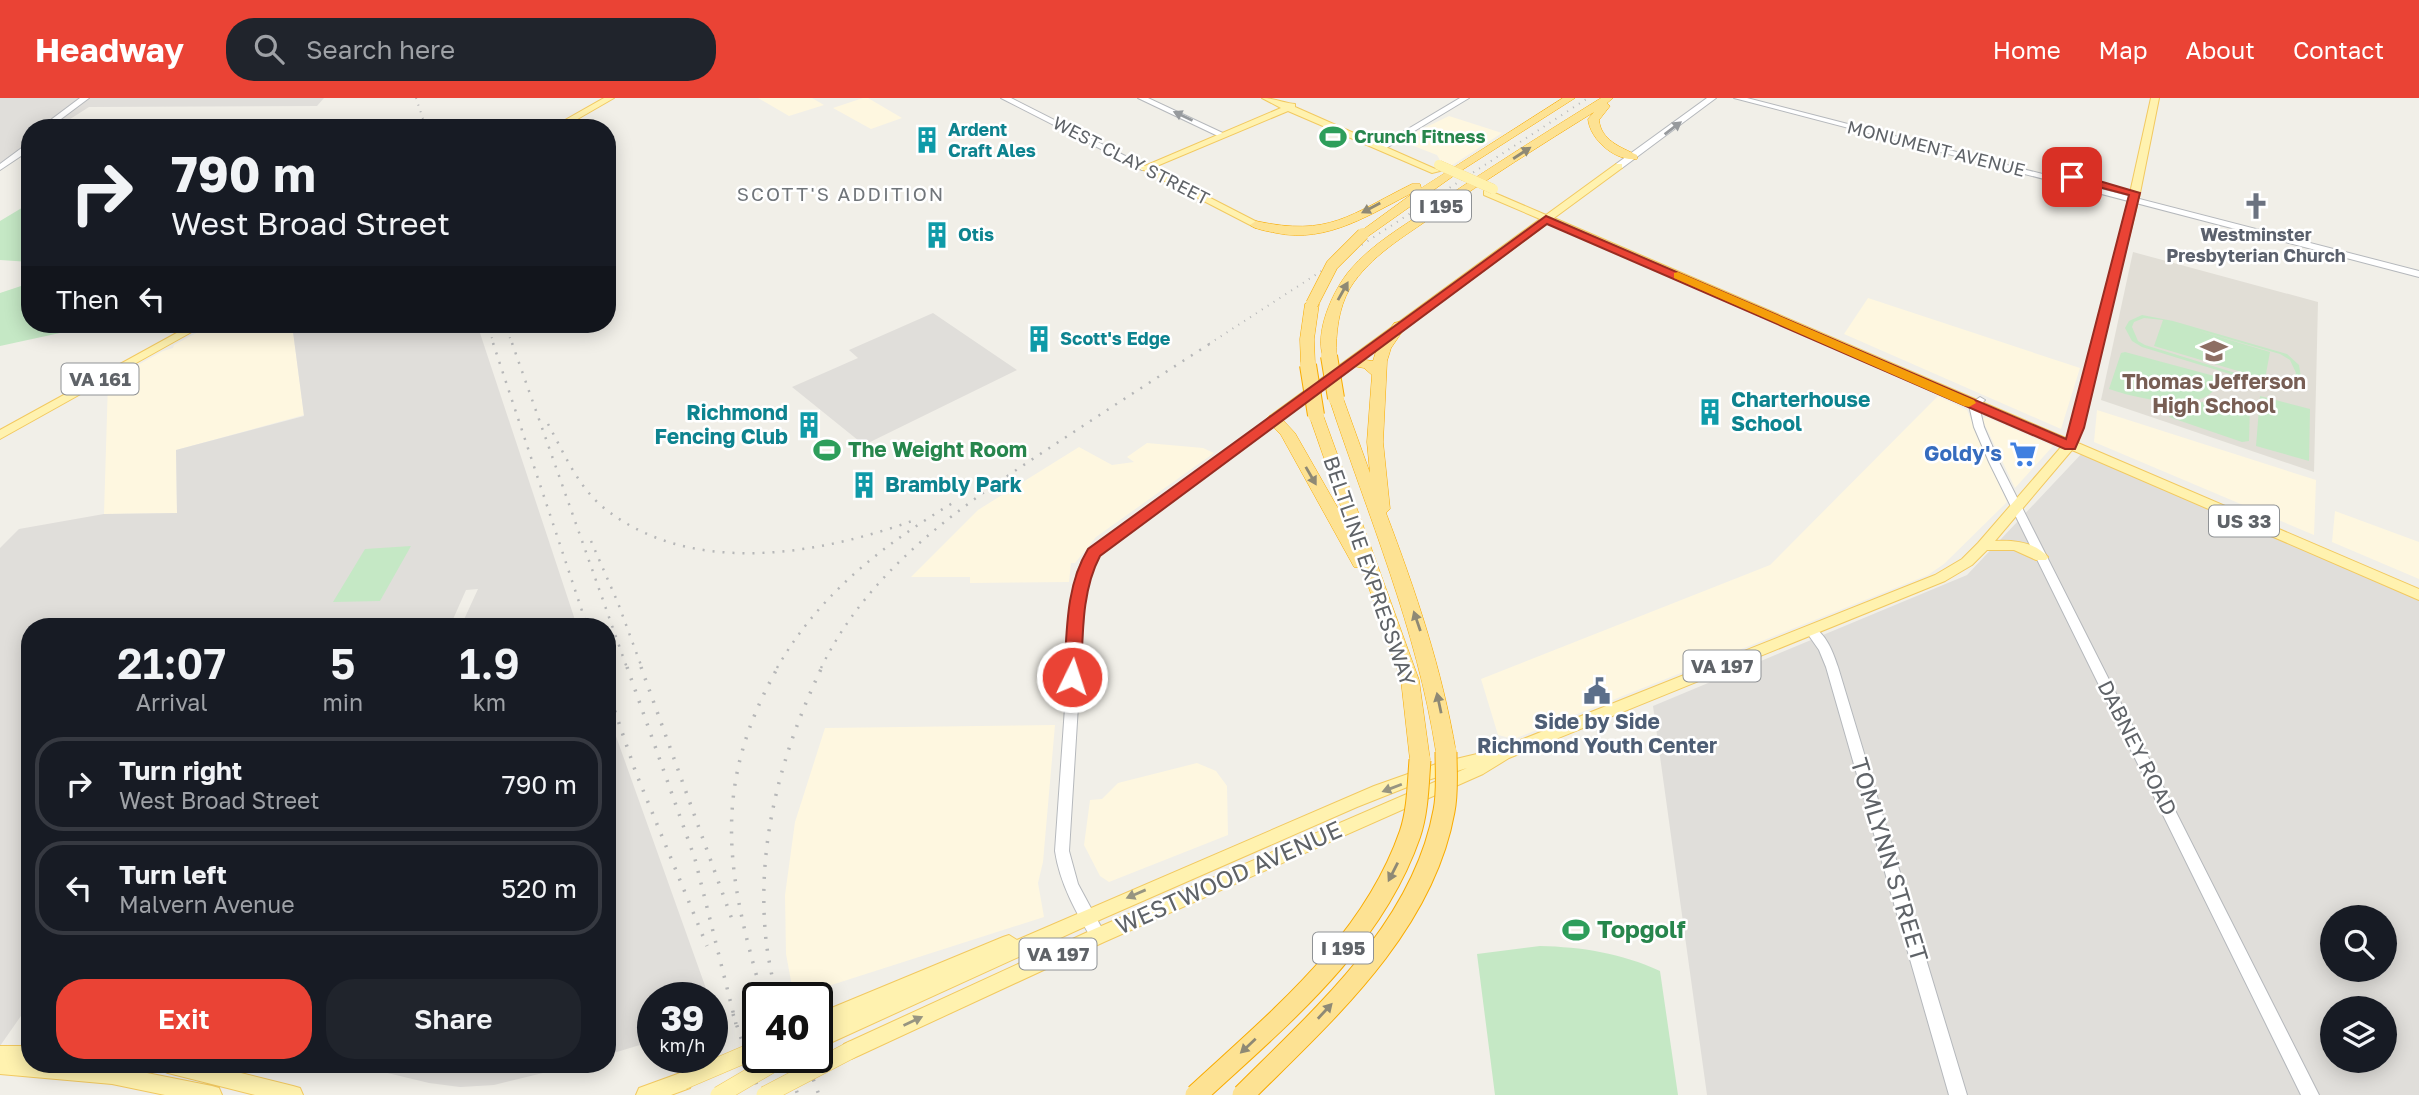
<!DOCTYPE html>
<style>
:root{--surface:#171b24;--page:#20242c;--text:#f1f3f6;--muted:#9ea1a6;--line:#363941;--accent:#ea4335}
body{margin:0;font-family:"Golos Text",sans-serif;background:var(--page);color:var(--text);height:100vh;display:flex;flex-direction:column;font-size:26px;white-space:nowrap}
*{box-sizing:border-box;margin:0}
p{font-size:23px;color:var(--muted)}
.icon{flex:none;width:38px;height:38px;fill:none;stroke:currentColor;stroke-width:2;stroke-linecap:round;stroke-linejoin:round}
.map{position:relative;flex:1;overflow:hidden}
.drawer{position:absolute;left:21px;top:520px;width:595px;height:455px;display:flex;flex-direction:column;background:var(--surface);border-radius:28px;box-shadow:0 4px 18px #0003}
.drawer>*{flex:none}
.top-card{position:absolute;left:21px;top:21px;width:595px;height:214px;border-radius:28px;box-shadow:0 4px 18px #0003;background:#171b24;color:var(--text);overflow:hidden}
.tools{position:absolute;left:2320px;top:807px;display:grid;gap:14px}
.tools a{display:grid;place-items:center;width:77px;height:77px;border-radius:50%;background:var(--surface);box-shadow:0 4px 18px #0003;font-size:35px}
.speed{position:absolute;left:637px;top:884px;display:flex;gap:14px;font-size:35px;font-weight:700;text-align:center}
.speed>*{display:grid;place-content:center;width:91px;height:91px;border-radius:50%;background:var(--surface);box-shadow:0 4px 18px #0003;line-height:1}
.speed small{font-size:18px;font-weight:400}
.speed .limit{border:4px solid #111;border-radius:10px;background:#fff;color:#111}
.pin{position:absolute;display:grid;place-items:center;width:60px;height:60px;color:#fff;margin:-30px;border-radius:14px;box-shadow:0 4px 10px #0006}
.me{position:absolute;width:77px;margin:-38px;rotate:4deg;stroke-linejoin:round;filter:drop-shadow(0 0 5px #0008)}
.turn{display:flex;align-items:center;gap:24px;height:147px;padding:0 35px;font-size:32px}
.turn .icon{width:91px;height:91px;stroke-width:2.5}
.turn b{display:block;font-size:49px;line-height:60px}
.then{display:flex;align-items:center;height:66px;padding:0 35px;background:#0003;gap:14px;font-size:26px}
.eta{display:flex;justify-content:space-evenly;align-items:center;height:119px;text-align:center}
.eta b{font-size:42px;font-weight:600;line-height:49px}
.cta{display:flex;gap:14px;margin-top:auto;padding:14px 35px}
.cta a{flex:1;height:80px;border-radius:28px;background:var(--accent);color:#fff;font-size:28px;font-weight:600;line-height:80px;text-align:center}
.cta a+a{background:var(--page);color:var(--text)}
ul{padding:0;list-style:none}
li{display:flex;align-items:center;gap:21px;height:94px;margin:0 14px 10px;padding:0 21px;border:4px solid var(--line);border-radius:28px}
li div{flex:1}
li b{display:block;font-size:26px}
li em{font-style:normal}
header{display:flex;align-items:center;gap:42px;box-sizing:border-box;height:98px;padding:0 35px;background:var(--accent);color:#fff}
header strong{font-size:33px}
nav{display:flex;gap:38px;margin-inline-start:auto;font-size:24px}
.search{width:490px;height:63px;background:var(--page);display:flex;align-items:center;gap:18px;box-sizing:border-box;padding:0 24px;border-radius:28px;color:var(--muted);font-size:26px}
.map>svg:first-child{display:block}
</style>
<header>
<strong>Headway</strong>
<div class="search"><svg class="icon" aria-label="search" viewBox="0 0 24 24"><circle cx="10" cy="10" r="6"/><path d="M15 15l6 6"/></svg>Search here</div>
<nav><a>Home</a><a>Map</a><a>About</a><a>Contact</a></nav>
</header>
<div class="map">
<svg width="2419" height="997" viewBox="0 0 2419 997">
<rect width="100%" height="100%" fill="#f1efe8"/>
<!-- commercial -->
<path fill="#fef7e0" d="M758,0H812L824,7L789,18Z
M863,0H868L902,20L871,31L833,10Z
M1449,18L1502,35L1451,68L1441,64L1437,57L1411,47L1410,45L1421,39L1412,36Z
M1868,200L2080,270L2061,331L1844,236Z
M213,226H292L304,317L176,352L177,415L104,416L108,284L163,253L173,250L174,247Z
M1938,298L1967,312L2007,404L1944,466L1928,477L1514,641L1498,637L1481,581L1770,467Z
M2097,312L2316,382L2314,437L2094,344Z
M1986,319L2053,348L2015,390L1982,321Z
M1147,345L1203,350L1214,355L1096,439L1075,465H1071L1069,484L970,485V479H911L978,412L1079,349L1112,367L1134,364L1127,359Z
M2335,413L2419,444V481L2332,444Z
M1055,627L1043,764L1038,785L1044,819L794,899L786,856L785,797L795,724L825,630Z
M1197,665L1216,673L1227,688L1228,737L1109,784L1100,778L1084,747L1090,702L1102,701L1118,685Z"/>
<!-- industrial -->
<path fill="#e0deda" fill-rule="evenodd" d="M0,0H324L317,8L89,9L56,30H30V46L0,65Z
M933,215L1017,272L864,347L792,289L858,260L849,252Z
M292,226H477L577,528H461L478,491L466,492L450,528H30V905L0,948V450L19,431L104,416L177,415L176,352L304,318Z
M2085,352L2419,499V997H1707L1653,608L1967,477ZM2333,819H2385V872H2333ZM2333,910H2385V962H2333Z
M607,613L709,899L653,900V943L607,957Z
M350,966H580L494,987L460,989L429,985Z"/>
<!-- education -->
<path fill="#e1ded6" d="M2133,154L2318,204L2314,374L2101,302Z"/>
<!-- green -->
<path fill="#c5e8c5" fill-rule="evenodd" d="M30,105V164L0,162V123Z
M30,185V226H89L83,230L0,248V195Z
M2142,217L2173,223L2287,256L2299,267L2301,279L2290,288H2269L2142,249L2132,243L2125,230L2129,223ZM2144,220L2163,222L2154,248L2265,281L2270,254L2193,231L2280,256L2290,262L2296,275L2291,282L2274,287L2145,247L2138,243L2132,229L2134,224Z
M2125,254L2218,279C2217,321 2131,299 2109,291L2121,255Z
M2260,298L2310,311L2309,363L2256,348Z
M2220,304L2250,309L2249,343L2242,344L2169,319C2181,304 2201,303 2220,304Z
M411,448L380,503L333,504L365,451Z
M1540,848C1582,849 1621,855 1660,873L1678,997H1495L1477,856Z"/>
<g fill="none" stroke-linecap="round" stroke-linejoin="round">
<defs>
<path id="minor" d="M80,0H89L49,30H40Z
M1001,0H1011L1149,70L1142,72Z
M1138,0H1148L1227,37L1220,39Z
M1460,0H1469L1383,52L1376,50Z
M1707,0H1716L1622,70H1616V66Z
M1734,0H1747L2419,173V179Z
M27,46H30V52L0,72V66Z
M1980,299L1985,302L1979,308L1984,329L1999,364L2319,997H2301L1989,364L1974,329L1969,307Z
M1274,318L1279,321L1278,323L1098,456L1089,474L1085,495L1069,753L1078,786L1106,838L1103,843L1098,845L1093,843C1076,814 1060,786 1055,753L1073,495L1077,474L1089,451Z
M1811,528C1826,535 1833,554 1838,569L1967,997H1949L1826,569L1819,552L1805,532Z"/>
<path id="major" d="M604,0H614L562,30H551Z
M1262,0C1274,0 1284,5 1295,6V9L1440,73L1432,75L1288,13L1152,70L1259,125L1261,127L1256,130L1140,70L1281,10Z
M2151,0H2159L2140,95L2078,345L2419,491V502L2072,352L1995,443C2014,442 2035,444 2048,459L2046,462H2036L2014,452H1987L1972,467L1945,483L1509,660L1483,676L1104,844L858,958L851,961L844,958L841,952L844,946L1092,832L1467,670L1415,686L1357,709L1104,820L817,951V916L1003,839L1009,837L1017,842L1374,688L1439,665L1498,651L1935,477L1962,461L1978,445L2062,348L1548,125L1278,324H1270L1268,321L1270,318L1540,121L1484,97V93H1490L1546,117L1616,66H1622V70L1554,120L2068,341L2130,95Z
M193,226H206L0,341V332Z
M0,948H30V966L112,968L212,988L219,990L222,997H165L112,986L0,976Z
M158,966H205L293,988L300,990L303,997H255L168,975L161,972Z
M683,974L690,976L693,983L690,990L671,997H636L639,990Z"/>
<path id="highway" d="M1563,0H1575L1459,74L1367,139H1359L1357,136L1416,93C1372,115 1328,146 1276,135C1267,133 1257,132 1250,127L1256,123C1330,139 1349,117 1412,86H1420L1421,90Z
M1601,0H1613L1607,5L1610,8L1599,22C1601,42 1620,49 1637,57V61C1616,64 1590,42 1588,21L1594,14C1541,47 1487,81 1435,117C1405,138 1370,158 1350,190C1338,211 1336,235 1336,258L1334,261H1324C1313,236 1333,192 1350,172C1372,146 1402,129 1430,110C1486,72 1543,36 1601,0Z
M1312,202L1319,206L1314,241L1315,267L1308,271L1301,267L1300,241L1305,206Z
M1399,224L1406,228L1391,250L1387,263L1383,344L1390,411L1386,415C1416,494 1442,571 1456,654L1453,659L1446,662L1439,659L1436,654C1417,531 1368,418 1329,300L1336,296L1343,300L1370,375L1367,344L1372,277L1364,270L1347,267L1345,264L1352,260L1373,263L1377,250L1394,225Z
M1316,313L1323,317L1419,582L1430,662L1427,667L1420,670L1413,667L1410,662L1401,582L1362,470L1354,469L1281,337L1266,321L1269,318H1279L1295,335L1347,426L1309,317Z"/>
</defs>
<!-- minor casing -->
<use href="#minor" stroke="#b5b8bc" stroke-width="2"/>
<!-- major casing -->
<use href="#major" stroke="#f2c960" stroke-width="2"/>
<!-- highway casing -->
<use href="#highway" stroke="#f9ab00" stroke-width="1"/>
<!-- minor -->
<use href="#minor" fill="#fff" fill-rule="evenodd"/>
<!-- major -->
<use href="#major" fill="#fff2af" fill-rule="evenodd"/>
<!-- highway -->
<use href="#highway" fill="#fde293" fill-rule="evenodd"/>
<!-- rail-far2 -->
<path stroke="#b6b7b8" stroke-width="2" stroke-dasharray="1 6" stroke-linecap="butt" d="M416,0L426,30
M487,226L494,246
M505,226L512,246
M1209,246L1588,0"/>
<!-- rail-far1 -->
<path stroke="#b6b7b8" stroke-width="2.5" stroke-dasharray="2 8" stroke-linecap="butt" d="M493,245L587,528
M512,245L627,570
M548,326C564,355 578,389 604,410C690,479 817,457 912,423
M591,443L618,505L642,570
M777,570C819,496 884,446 956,403
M821,570C871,467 967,404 1060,343C1110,310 1161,277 1211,245"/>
<!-- rail -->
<path stroke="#b6b7b8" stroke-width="3.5" stroke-dasharray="2 10" stroke-linecap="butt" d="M627,569L695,761L736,926
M641,569L734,827
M607,590L636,675L707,848
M763,900C726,774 711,688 778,569
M776,900C773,881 768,861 766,842C756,746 781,655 822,569
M733,916L760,997
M784,959L798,997
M805,959L819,997"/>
<defs>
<path id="major-bridge-far1" d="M1439,67L1493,91"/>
<path id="major-bridge" d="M683,983L758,951
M719,997L784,959
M765,997L851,952"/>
<path id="highway-bridge-far2" d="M1312,206L1332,167L1363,136"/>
<path id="highway-bridge-far1" d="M1329,258L1336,300
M1308,267L1316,317"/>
<path id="highway-bridge" d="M1196,997C1278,921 1372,846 1410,736C1418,712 1418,686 1420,662
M1243,997C1323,917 1423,830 1444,713C1448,693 1446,674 1446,654"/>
</defs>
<!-- major-bridge-far1 casing -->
<use href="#major-bridge-far1" stroke="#f2c960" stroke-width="10" stroke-linecap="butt"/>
<!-- major-bridge casing -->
<use href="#major-bridge" stroke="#f2c960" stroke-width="18" stroke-linecap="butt"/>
<!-- highway-bridge-far2 casing -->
<use href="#highway-bridge-far2" stroke="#f9ab00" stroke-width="13" stroke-linecap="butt"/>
<!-- highway-bridge-far1 casing -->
<use href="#highway-bridge-far1" stroke="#f9ab00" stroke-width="18" stroke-linecap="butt"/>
<!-- highway-bridge casing -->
<use href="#highway-bridge" stroke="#f9ab00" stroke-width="23" stroke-linecap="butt"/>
<!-- major-bridge-far1 -->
<use href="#major-bridge-far1" stroke="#fff2af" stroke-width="10"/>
<!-- major-bridge -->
<use href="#major-bridge" stroke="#fff2af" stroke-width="17"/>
<!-- highway-bridge-far2 -->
<use href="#highway-bridge-far2" stroke="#fde293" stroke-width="12"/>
<!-- highway-bridge-far1 -->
<use href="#highway-bridge-far1" stroke="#fde293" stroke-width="16"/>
<!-- highway-bridge -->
<use href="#highway-bridge" stroke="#fde293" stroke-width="21"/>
</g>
<!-- one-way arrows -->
<defs><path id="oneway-solid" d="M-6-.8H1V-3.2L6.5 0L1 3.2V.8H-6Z" transform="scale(1.75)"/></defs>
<g fill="#979a9d">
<use href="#oneway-solid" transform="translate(1183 18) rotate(-155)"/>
<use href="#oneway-solid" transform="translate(1673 30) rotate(-37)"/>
</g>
<g fill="#8e8975">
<use href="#oneway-solid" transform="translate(1522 55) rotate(-33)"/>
<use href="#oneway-solid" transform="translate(1371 110) rotate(152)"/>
<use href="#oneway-solid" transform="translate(1343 193) rotate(-61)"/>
<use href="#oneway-solid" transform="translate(1311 378) rotate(60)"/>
<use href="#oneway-solid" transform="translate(1417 523) rotate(-109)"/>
<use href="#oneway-solid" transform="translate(1439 605) rotate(-102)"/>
<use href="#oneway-solid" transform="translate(1393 774) rotate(117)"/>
<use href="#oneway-solid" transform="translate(1325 913) rotate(-47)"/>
<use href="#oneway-solid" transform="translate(1248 948) rotate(137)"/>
</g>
<g fill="#979581">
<use href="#oneway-solid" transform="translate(1392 690) rotate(159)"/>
<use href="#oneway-solid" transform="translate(1136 796) rotate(157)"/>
<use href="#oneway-solid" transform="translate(913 923) rotate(-25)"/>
</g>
<!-- route -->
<path fill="#ea4335" stroke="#982c22" stroke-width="2" d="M2072,75L2140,95L2084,330L2075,351H2065L1547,126L1100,458C1081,494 1083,539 1081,579L1072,586L1064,579C1067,536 1065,489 1088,451L1546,118L2066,341L2129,97L2068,81V76Z"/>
<!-- slow -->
<path fill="#f59e0b" d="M1678,174L1974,302L1976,305L1969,309L1964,308L1674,180V175Z"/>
<!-- icons -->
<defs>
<symbol id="stadium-bare" viewBox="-9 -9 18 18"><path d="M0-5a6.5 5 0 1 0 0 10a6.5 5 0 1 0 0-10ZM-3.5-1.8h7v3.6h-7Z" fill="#2e9e5b" stroke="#fff" stroke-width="2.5" paint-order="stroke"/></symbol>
<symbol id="building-bare" viewBox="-9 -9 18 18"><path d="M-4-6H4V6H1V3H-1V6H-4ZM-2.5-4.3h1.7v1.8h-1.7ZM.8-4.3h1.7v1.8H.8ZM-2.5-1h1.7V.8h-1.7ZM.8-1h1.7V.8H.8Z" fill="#0f9aa8" stroke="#fff" stroke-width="2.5" paint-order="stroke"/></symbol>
<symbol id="church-bare" viewBox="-9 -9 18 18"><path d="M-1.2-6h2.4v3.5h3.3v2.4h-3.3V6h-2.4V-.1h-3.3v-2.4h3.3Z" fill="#6b7280" stroke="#fff" stroke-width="2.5" paint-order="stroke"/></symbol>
<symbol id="school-bare" viewBox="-9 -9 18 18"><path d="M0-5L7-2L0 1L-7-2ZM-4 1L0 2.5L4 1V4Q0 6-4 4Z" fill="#8d6e63" stroke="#fff" stroke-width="2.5" paint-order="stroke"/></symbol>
<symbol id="supermarket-bare" viewBox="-9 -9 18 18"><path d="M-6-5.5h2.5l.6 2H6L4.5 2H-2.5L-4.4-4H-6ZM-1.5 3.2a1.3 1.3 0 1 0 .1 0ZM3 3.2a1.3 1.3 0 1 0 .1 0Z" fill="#3f7fe0" stroke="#fff" stroke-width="2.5" paint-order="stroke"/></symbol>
<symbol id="civic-bare" viewBox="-9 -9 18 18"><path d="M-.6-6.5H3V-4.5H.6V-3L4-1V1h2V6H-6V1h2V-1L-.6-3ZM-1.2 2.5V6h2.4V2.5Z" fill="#5c6f8a" stroke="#fff" stroke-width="2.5" paint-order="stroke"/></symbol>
</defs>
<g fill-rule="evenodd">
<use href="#stadium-bare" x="1314" y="20" width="38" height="38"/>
<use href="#building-bare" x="908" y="23" width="38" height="38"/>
<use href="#church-bare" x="2237" y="89" width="38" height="38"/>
<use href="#building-bare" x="918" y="118" width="38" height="38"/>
<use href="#building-bare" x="1020" y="222" width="38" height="38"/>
<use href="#school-bare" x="2195" y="234" width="38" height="38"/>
<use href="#building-bare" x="1691" y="295" width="38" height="38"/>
<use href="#building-bare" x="790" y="308" width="38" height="38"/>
<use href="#stadium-bare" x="808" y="333" width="38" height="38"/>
<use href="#supermarket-bare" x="2004" y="337" width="38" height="38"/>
<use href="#building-bare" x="845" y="368" width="38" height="38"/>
<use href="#civic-bare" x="1578" y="574" width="38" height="38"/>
<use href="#stadium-bare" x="1557" y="813" width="38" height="38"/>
</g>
<g text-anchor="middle" stroke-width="5" stroke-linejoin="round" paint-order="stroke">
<!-- far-culture labels -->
<g font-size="18" font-weight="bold" fill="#0d838f" stroke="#fff" text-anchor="start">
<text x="948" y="38">Ardent<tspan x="948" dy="21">Craft Ales</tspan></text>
<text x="958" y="143">Otis</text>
<text x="1060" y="247">Scott's Edge</text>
</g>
<!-- far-leisure labels -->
<g font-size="18" font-weight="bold" fill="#27864d" stroke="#fff" text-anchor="start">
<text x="1354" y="45">Crunch Fitness</text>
</g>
<!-- far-street labels -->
<g font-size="18" fill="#5f6368" stroke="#fff">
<text transform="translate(1936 51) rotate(14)" y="6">MONUMENT AVENUE</text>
<text transform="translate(1131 63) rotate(27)" y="6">WEST CLAY STREET</text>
</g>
<!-- far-worship labels -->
<g font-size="18" font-weight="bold" fill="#5b616d" stroke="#fff">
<text x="2256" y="143">Westminster<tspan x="2256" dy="21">Presbyterian Church</tspan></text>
</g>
<!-- far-neighbourhood labels -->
<g font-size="19" letter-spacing="2" fill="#70757a" stroke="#fff">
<text x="841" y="103">SCOTT'S ADDITION</text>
</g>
<!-- shield labels -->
<g fill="#fff" stroke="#8f9295" stroke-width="2">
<rect x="1411" y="92.5" width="60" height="31" rx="5"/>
<rect x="61.5" y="265.5" width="77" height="31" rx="5"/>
<rect x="2209" y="407.5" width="70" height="31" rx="5"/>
<rect x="1683.5" y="552.5" width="77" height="31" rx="5"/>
<rect x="1313" y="834.5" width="60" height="31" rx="5"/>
<rect x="1019.5" y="840.5" width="77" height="31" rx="5"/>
</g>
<g font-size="19" font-weight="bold" fill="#5f6368">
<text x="1441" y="115">I 195</text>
<text x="100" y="288">VA 161</text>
<text x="2244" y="430">US 33</text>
<text x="1722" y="575">VA 197</text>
<text x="1343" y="857">I 195</text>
<text x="1058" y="863">VA 197</text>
</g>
<!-- education labels -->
<g font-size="21" font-weight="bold" fill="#785e54" stroke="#fff">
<text x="2214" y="291">Thomas Jefferson<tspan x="2214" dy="24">High School</tspan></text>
</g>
<!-- culture labels -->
<g font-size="21" font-weight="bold" fill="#0d838f" stroke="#fff" text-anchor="start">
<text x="1731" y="309">Charterhouse<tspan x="1731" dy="24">School</tspan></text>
<text x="788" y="322" text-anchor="end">Richmond<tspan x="788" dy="24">Fencing Club</tspan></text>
<text x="885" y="394">Brambly Park</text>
</g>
<!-- leisure labels -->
<g font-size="21" font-weight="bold" fill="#27864d" stroke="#fff" text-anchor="start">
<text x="848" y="359">The Weight Room</text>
</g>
<!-- shop labels -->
<g font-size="21" font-weight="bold" fill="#366cbe" stroke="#fff" text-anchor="end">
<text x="2002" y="363">Goldy's</text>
</g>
<!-- street labels -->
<g font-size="21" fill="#5f6368" stroke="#fff">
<text transform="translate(1369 473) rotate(71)" y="7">BELTLINE EXPRESSWAY</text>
<text transform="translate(2137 650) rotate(63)" y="7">DABNEY ROAD</text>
</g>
<!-- service labels -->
<g font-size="21" font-weight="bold" fill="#4e5e75" stroke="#fff">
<text x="1597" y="631">Side by Side<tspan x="1597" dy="24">Richmond Youth Center</tspan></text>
</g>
<!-- near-street labels -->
<g font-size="24" fill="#5f6368" stroke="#fff">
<text transform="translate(1889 762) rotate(73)" y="8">TOMLYNN STREET</text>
<text transform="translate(1229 780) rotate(-24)" y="8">WESTWOOD AVENUE</text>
</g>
<!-- near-leisure labels -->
<g font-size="24" font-weight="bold" fill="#27864d" stroke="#fff" text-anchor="start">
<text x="1597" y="840">Topgolf</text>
</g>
</g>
</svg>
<div class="tools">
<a><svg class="icon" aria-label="search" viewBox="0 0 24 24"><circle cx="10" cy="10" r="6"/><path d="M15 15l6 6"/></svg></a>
<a><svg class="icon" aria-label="layers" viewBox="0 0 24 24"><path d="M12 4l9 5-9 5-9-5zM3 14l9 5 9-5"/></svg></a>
</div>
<div class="speed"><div>39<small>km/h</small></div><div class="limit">40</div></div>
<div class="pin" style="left:2072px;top:79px;background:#d93025"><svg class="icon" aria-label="arrive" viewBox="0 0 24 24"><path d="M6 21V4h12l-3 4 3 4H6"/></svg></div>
<svg class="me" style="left:1072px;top:579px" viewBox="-20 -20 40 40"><circle r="17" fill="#ea4335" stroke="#fff" stroke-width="3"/><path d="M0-11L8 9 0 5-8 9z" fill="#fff"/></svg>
<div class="top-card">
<div class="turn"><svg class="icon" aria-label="right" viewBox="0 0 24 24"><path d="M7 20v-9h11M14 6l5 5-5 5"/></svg><div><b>790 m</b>West Broad Street</div></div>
<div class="then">Then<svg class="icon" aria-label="left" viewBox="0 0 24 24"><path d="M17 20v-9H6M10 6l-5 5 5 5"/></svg></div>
</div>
<section class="drawer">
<div class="eta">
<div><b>21:07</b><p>Arrival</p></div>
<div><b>5</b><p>min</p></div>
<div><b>1.9</b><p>km</p></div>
</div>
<ul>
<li><svg class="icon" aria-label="right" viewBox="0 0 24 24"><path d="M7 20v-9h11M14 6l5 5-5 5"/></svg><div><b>Turn right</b><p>West Broad Street</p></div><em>790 m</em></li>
<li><svg class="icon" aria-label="left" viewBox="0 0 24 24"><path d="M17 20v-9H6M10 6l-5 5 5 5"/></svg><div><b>Turn left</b><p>Malvern Avenue</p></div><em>520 m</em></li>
</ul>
<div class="cta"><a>Exit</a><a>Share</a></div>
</section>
</div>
